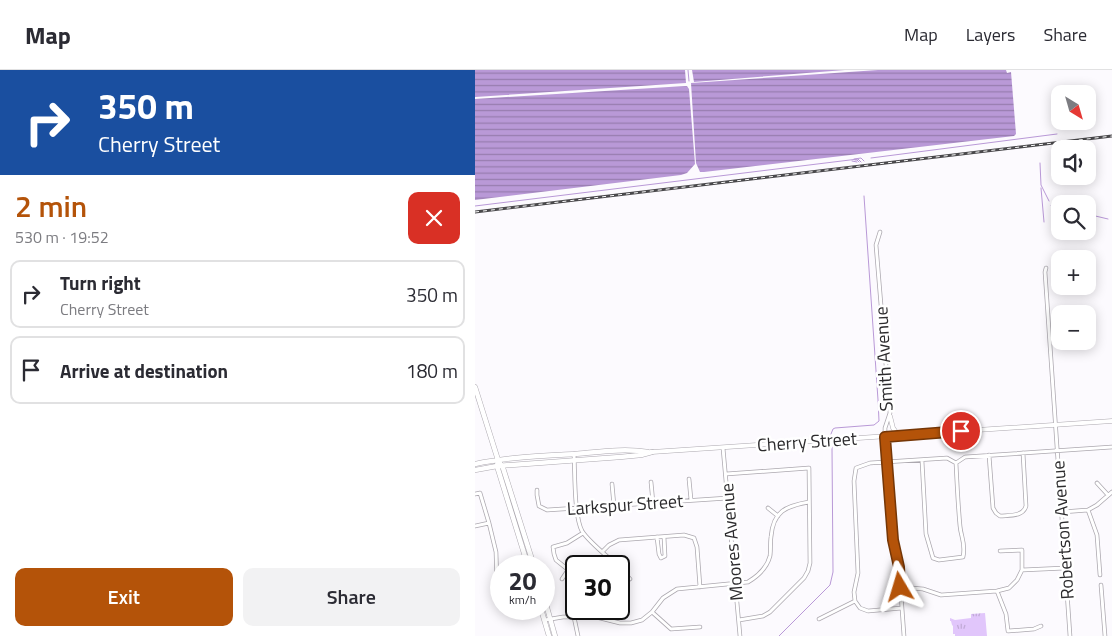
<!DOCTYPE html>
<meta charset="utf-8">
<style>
:root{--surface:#fff;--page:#f2f2f3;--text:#2b2b33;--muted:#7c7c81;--line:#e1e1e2;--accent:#b45309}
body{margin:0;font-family:"Titillium Web",sans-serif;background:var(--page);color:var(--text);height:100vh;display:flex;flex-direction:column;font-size:19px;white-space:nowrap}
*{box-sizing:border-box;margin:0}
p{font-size:16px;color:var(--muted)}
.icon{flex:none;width:28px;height:28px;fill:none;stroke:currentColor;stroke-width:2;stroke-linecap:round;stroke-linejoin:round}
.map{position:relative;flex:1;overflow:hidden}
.side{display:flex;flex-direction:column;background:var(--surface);width:475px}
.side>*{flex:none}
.top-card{background:#1a4fa0;color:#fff;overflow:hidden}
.needle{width:32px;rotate:143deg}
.tools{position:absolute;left:576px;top:15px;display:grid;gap:10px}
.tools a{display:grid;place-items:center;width:45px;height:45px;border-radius:10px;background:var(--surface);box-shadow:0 2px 12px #0003;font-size:25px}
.speed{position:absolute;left:15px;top:485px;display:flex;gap:10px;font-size:25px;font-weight:700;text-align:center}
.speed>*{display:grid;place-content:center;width:65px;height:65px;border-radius:50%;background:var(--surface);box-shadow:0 2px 12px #0003;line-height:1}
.speed small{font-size:12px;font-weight:400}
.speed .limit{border:2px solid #111;border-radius:8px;background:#fff;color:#111}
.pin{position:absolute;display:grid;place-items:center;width:42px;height:42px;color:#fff;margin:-21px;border:2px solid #fff;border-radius:50%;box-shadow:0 1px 5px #0007}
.me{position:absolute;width:55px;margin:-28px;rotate:353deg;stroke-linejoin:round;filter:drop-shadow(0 0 4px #0008)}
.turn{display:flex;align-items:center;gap:18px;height:105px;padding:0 15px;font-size:22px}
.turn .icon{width:65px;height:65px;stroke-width:2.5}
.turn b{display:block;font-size:35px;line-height:42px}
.round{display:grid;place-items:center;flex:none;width:52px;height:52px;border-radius:10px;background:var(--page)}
.headline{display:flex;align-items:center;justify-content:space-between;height:85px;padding:0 15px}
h1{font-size:30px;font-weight:600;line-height:38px;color:var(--accent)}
.action{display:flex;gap:10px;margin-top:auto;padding:10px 15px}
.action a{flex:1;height:58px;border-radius:10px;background:var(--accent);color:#fff;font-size:20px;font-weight:600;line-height:58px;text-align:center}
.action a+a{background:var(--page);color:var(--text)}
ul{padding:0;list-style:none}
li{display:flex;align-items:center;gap:15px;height:68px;margin:0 10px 8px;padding:0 5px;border:2px solid var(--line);border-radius:10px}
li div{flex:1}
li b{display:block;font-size:19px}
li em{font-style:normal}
header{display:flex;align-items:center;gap:30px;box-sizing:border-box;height:70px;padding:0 25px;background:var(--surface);border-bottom:1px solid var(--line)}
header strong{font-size:24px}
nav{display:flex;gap:28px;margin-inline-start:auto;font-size:18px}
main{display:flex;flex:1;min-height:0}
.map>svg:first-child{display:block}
</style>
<header>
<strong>Map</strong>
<nav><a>Map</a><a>Layers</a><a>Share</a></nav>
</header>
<main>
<section class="side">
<div class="top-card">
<div class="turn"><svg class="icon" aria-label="right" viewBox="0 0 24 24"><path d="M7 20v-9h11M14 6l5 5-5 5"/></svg><div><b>350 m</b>Cherry Street</div></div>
</div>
<div class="headline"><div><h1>2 min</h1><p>530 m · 19:52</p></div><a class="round" style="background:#d93025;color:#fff"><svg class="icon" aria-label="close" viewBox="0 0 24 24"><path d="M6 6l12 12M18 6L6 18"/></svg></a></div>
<ul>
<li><svg class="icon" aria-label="right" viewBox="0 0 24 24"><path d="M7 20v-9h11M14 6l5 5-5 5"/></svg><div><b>Turn right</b><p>Cherry Street</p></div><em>350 m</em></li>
<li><svg class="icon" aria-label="arrive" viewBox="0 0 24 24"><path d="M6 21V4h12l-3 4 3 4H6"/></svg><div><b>Arrive at destination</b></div><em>180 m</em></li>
</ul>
<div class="action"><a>Exit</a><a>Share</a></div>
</section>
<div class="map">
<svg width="637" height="566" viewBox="0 0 637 566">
<defs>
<pattern id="grass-tufts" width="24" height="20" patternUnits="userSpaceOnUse" patternTransform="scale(1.25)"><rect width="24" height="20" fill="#e1c6fb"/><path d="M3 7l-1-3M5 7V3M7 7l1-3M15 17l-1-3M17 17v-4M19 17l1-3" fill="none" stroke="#c1aad7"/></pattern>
<pattern id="water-rules" width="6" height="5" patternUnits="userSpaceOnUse" patternTransform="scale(1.25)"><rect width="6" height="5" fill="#b999d7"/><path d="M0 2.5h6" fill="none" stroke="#977daf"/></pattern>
</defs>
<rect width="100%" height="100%" fill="#fcfafe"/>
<!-- grass -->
<path fill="url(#grass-tufts)" d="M510,543L512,566H480V564H478V556L477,555L476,551H475V548L480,550L496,548V544Z"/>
<!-- water -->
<path fill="url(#water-rules)" d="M0,0H210L211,13L0,27Z
M217,0H370L219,12Z
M403,0H531L532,3L536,2L541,64L539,66L229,102H225L221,93L216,13Z
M210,16H212L214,19L220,94L212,103L206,105L0,130V29Z"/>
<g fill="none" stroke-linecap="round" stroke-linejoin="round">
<!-- stream -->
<path stroke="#b999d7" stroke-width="1" d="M213,0L214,11
M396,88L582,64
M379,89L386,88L389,91
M380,90H382L384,92
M377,91L382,92
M565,93L566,115L574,131
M566,118L569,152
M0,136L383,89L386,92
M576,136L577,137L585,136
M612,144L633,149
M356,364L358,359L360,358L399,355L404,351L403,330L389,126
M304,566L355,515L358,502L357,377"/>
<defs>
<path id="minor" d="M405,162L401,175L415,343L410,358V367L417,470L424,497L429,566
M571,198L570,202L595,566
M248,378L265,566
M99,384C100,403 99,446 107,461C113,471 134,488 143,496
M514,385L518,438L521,443L525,446C534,445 548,447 551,436L548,383
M447,391L451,464L458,488L464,490L488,487C491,473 486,468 485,456C483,435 482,414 481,393
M251,404L334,398L335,493L333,501L329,508L295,542L288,546L264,550
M214,409L216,430
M176,412L178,433
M622,413L633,425
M137,414L139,436
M62,420V425L64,436L72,440L253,428
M0,424L5,423L14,453L21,482L22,514
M293,438L303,446
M613,440L622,465L625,505
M587,442L613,440L622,435L637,422
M0,456L14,453
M182,467L184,484L186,488L190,486L189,467
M525,481L547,480V500
M127,482L134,475L144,470L209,465L219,468L222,477L225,517
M41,496L58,492
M144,497L155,509
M101,506L81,490L79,484L78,477L92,473L108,463
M87,509L93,500
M626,515L630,566
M425,517L448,519L466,525L522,521L534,518L542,510L547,500L590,498
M522,521L531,544L533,561L559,559L566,556
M427,538L393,541L385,538L380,531L379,522L383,503L379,411L381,398L395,393L472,388L481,393L490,387L637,377
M177,542L196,559L225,557
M99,547L103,566
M121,547V539
M344,549L380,531
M70,550L88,547H121L145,553H156L167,550L177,542L188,528L202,519L273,512C283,506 292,498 295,486C296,480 295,473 296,467C298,441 311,436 334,432"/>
<path id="tertiary" d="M415,346L418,358L423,365
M177,382L637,351"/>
<path id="secondary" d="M0,317L23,390
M0,394C33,387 66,386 100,384C123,382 149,378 173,382
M0,400L22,396L145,387L166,385L177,382"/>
<path id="primary" d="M23,390L28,398L59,496
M23,390L22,396L53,496
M69,527L80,566
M66,539L74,566"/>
</defs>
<!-- minor casing -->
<use href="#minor" stroke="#aca8af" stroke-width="4.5"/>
<!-- tertiary casing -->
<use href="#tertiary" stroke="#aca8af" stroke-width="5"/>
<!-- secondary casing -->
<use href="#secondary" stroke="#aca8af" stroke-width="5.5"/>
<!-- primary casing -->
<use href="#primary" stroke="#aca8af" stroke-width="5.5"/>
<!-- minor -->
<use href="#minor" stroke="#fff" stroke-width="3"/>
<!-- tertiary -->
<use href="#tertiary" stroke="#fff" stroke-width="4"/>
<!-- secondary -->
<use href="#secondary" stroke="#fff" stroke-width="4.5"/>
<!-- primary -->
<use href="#primary" stroke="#fff" stroke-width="4.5"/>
<defs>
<path id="rail" d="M0,142L637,66"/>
</defs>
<!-- rail casing -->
<use href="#rail" stroke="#49484b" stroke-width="3"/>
<!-- rail -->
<use href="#rail" stroke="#fff" stroke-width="1" stroke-dasharray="4" stroke-linecap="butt"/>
</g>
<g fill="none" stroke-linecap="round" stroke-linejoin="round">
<defs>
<path id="route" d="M425,517L424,497L418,470L410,367L486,361"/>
</defs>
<!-- route casing -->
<use href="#route" stroke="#753606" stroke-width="12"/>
<!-- route -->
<use href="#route" stroke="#b45309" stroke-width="9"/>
</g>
<g text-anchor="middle" stroke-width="5" stroke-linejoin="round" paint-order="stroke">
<!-- street labels -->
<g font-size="18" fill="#2c2b2d" stroke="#fff">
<text transform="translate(409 289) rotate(-93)" y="6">Smith Avenue</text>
<text transform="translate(332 372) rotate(-4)" y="6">Cherry Street</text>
<text transform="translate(150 435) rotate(-4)" y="6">Larkspur Street</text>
<text transform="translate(588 460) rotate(-94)" y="6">Robertson Avenue</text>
<text transform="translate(257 472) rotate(-95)" y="6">Moores Avenue</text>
</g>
</g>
</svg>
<div class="tools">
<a><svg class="needle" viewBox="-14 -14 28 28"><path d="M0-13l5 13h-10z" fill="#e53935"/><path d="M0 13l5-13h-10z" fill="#7c7c81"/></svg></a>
<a><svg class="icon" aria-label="sound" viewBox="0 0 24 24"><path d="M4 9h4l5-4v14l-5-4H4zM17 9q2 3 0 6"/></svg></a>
<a><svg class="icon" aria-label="search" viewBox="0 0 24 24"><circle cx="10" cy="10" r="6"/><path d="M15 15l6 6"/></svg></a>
<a>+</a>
<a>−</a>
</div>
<div class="speed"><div>20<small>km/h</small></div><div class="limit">30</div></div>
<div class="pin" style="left:486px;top:361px;background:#d93025"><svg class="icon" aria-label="arrive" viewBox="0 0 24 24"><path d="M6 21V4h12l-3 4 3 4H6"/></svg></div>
<svg class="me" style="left:425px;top:517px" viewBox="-20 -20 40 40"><path d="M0-17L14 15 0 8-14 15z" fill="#b45309" stroke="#fff" stroke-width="4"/></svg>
</div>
</main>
